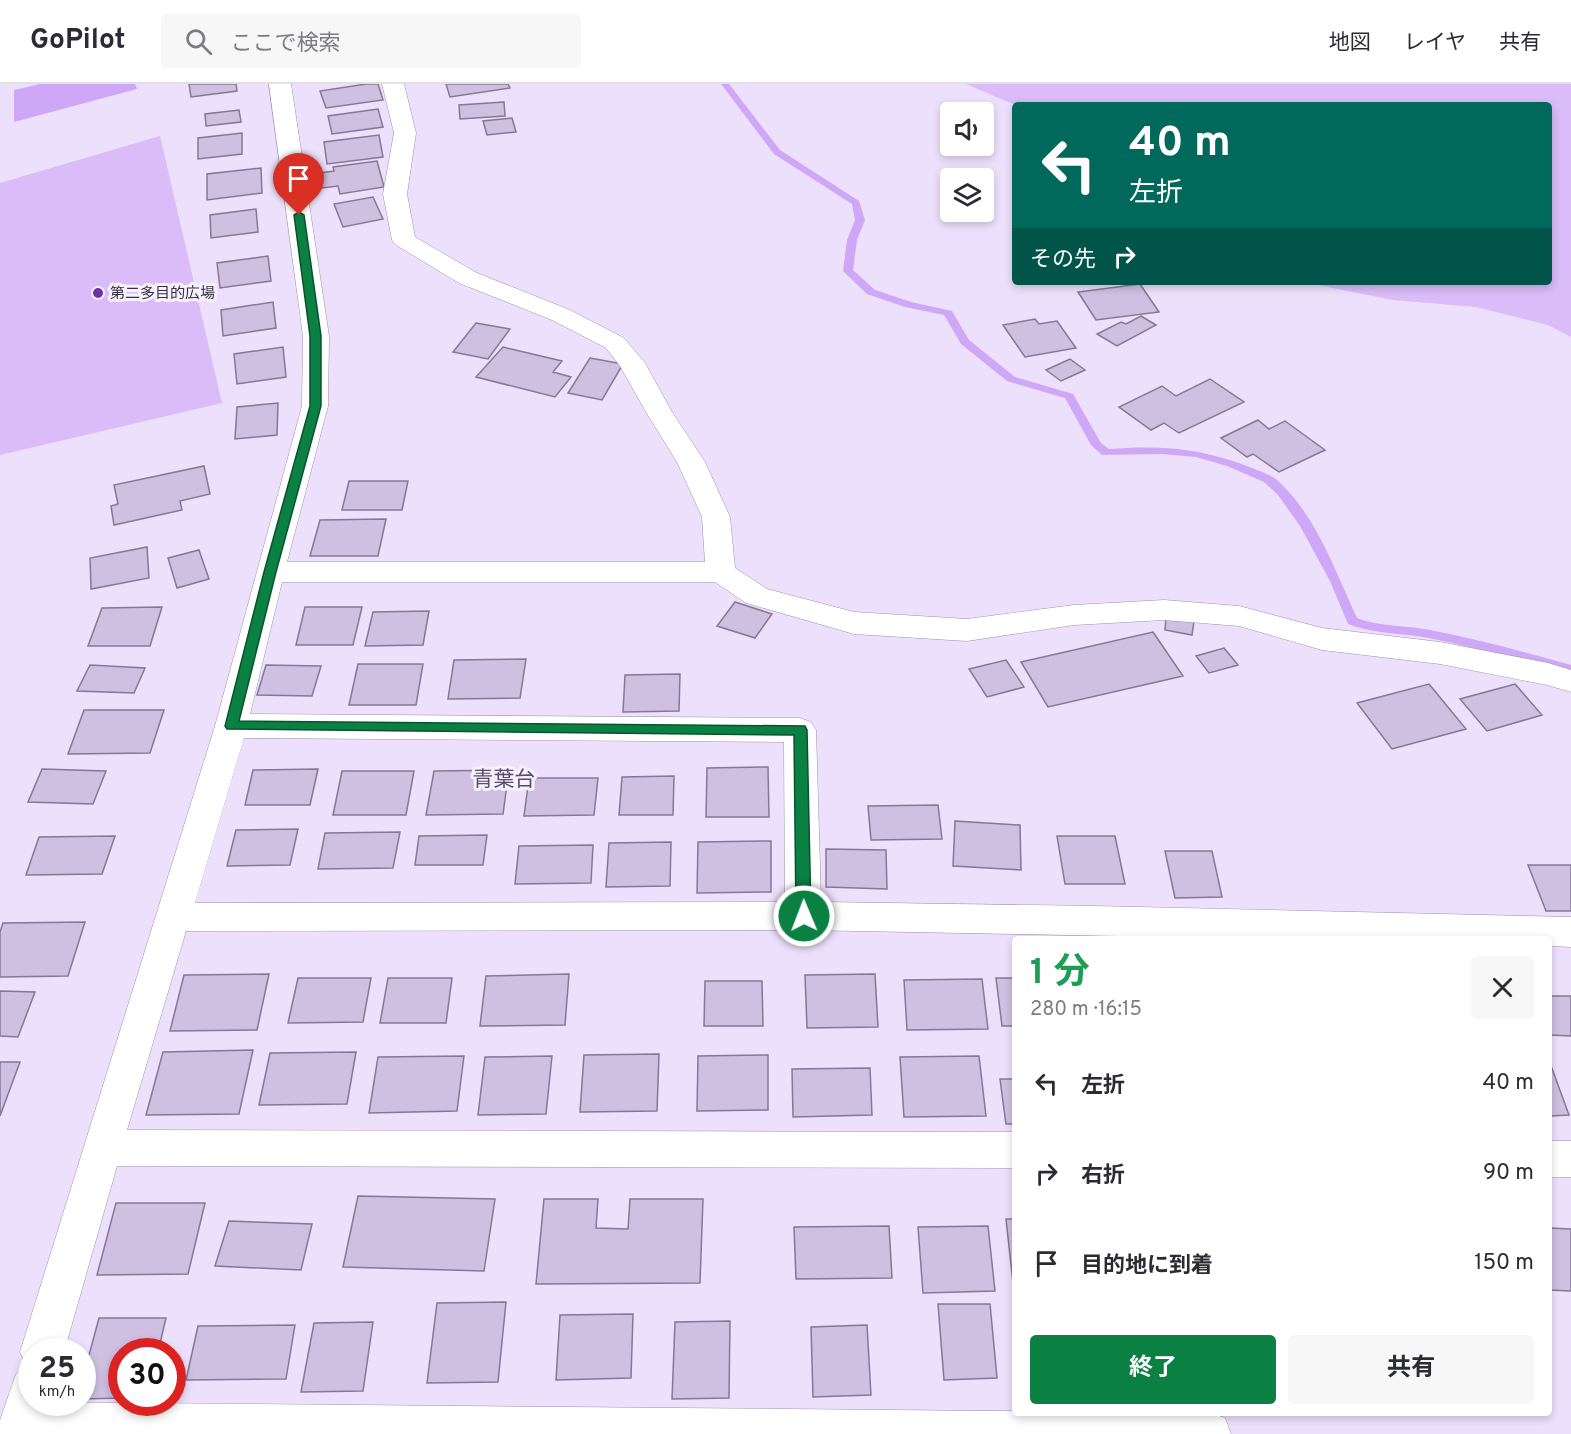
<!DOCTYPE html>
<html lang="ja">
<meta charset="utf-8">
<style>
:root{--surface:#fff;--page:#f7f7f7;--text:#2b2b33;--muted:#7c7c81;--line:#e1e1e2;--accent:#0b8043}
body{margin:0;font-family:Overpass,"Noto Sans JP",sans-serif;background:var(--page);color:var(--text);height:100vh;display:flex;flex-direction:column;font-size:22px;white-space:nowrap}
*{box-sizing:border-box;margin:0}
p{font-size:20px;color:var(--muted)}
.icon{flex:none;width:33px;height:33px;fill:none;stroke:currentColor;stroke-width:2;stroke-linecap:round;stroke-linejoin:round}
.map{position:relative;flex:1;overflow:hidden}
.drawer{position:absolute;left:1012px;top:852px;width:540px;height:480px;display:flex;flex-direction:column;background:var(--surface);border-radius:6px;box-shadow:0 3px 9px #0003}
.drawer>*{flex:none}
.banner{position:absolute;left:1012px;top:18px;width:540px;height:183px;border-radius:6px;box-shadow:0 3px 9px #0003;background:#00695c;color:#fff;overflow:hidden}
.controls{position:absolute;left:940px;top:18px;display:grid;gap:12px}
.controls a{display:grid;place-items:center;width:54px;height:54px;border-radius:6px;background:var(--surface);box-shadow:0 3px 9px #0003;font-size:30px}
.speed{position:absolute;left:18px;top:1254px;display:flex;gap:12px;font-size:30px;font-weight:700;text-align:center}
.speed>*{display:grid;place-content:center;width:78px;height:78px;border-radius:50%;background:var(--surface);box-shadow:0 3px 9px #0003;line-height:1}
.speed small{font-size:15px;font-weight:400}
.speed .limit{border:9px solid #d22;background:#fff;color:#111}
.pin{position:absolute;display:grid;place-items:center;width:51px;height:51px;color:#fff;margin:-62px -26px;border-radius:50% 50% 50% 0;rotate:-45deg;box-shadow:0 0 6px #0007}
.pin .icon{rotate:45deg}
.me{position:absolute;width:66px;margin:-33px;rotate:359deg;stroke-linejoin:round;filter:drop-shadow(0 0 4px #0008)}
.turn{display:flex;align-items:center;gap:21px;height:126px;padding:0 18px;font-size:27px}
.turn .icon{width:78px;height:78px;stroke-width:2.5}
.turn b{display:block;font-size:42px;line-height:51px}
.then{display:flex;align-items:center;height:57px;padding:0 18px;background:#0003;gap:12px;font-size:22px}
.round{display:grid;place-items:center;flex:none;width:63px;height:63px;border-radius:6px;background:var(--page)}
.summary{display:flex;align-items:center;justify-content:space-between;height:102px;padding:0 18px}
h1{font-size:36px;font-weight:700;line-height:45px;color:#1e9e55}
.action{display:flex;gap:12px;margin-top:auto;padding:12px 18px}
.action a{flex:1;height:69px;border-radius:6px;background:var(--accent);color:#fff;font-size:24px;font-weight:700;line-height:69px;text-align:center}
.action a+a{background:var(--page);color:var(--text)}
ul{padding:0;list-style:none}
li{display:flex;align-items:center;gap:18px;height:90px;padding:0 18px}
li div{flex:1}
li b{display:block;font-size:22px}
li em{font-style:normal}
header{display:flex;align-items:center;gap:36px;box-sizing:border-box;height:84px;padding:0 30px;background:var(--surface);border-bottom:2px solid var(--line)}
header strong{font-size:28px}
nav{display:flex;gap:33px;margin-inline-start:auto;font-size:21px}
.search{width:420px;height:54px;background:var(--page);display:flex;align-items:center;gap:15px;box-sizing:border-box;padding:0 21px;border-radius:6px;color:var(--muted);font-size:22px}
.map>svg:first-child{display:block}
</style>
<header>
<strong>GoPilot</strong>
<div class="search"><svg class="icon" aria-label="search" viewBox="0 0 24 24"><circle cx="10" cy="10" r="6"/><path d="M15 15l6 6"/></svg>ここで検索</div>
<nav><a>地図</a><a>レイヤ</a><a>共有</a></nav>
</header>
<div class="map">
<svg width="1571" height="1350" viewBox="0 0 1571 1350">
<rect width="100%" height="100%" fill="#ede0fc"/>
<!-- green -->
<path fill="#d9bcf8" d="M966,0H1571V253L1548,241L1476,223L1393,216L1303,198H1550V21H1015Z
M160,52L222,319L0,371V99Z"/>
<!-- water -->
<path fill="#cea8f6" d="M40,0H135L137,5L14,38V6Z"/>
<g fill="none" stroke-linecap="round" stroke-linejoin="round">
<!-- stream -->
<path fill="#cea8f6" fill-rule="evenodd" d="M721,0H729L780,66L859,117L865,136L857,156L853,186L875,206L911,218L952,227L969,256L1015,293L1073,310L1101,359L1109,365C1162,361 1202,364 1252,384C1261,388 1270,390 1277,396C1317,432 1335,487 1357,534C1380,543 1406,541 1430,546C1478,555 1524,568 1571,581V591C1524,577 1477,564 1429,554C1401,549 1374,550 1348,540L1330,497L1300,442L1278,411L1264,398L1227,382L1196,373L1162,370L1102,371L1091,361L1065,314L1007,297L961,260L944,231L905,223L867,210L843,187L847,156L855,136L852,120L774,70Z"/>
</g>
<!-- building -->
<path fill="#cfbfe1" stroke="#867796" stroke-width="1.5" d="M189,0H236L237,7L191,13Z
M366,0H378L383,16L326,24L320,7Z
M446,0H508L510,4L450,13Z
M504,18L505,32L460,35L459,21Z
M378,25L383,43L332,50L328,32Z
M239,26L241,38L206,42L205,30Z
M512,34L516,48L487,51L483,37Z
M242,49V70L198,75V54Z
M379,51L383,73L327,80L324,58Z
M377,77L384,103L340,110L338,102L322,104L319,89L334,87L333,83Z
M261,84L262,109L207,116V90Z
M373,113L383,135L343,143L334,120Z
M256,125L258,148L211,154L210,131Z
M268,172L271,197L220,204L217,179Z
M1140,200L1159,228L1096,236L1078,208Z
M273,218L276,244L223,252L221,226Z
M1141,232L1156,241L1117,262L1097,250L1121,238L1126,240Z
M1035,235L1039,240L1057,237L1076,264L1025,273L1003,241Z
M476,239L510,245L488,275L453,268Z
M283,263L286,293L237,300L234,270Z
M503,263L562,277L553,288L571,293L555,313L476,293Z
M590,274L623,280L602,316L568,309Z
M1070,275L1085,286L1061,297L1046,286Z
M1210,295L1244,318L1179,349L1164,339L1151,346L1119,323L1162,302L1176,312Z
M278,319L277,351L235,355L237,323Z
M1258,336L1269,345L1285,337L1325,366L1279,388L1253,370L1247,373L1221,354Z
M204,382L210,410L180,417L182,426L114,441L111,422L118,420L114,401Z
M349,397H408L402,426H342Z
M386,435L378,472H310L320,436Z
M147,463L149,494L91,505L90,474Z
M199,466L209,495L177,504L168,474Z
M735,518L772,530L755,554L717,542Z
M162,523L150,562H88L102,524Z
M305,523H362L353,561H296Z
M429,527L423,561L365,562L373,528Z
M1166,533L1194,537L1192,551L1165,546Z
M1153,548L1183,592L1048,623L1021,578Z
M1224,564L1238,581L1209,589L1196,572Z
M526,575L520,614L448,615L454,576Z
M1006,576L1024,603L987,613L969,585Z
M358,580H423L416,621H349Z
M90,581L145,584L134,609L77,607Z
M266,581L321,582L312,612L257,611Z
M680,590L679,627L623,628L625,591Z
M1429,600L1466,645L1392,665L1357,619Z
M1515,600L1542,631L1487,647L1460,615Z
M84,626H164L150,669L68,670Z
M768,683L769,733H706L707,684Z
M42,685L106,687L93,720L28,718Z
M318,685L310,721H245L253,686Z
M509,686L503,730L426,731L434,687Z
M342,687H414L406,731H333Z
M674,692L673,731H619L622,693Z
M529,694H598L594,731L524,732Z
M938,721L942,755L871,756L868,722Z
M955,737L1020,741L1021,786L953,782Z
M298,745L290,781L227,782L236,746Z
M400,748L393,784L318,785L325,749Z
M487,751L483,781H415L419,752Z
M115,752L102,790L26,791L39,753Z
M1057,752H1115L1125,800H1065Z
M771,757V808L697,809L698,758Z
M671,758L670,802L606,803L609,759Z
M593,761L591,799L515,800L519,762Z
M826,765L886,766L887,805L826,803Z
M1165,767H1212L1222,813L1175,814Z
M1528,781H1571V827H1546Z
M85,838L68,892L0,893V848L3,839Z
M269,890L257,946L170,947L184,891Z
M569,890L565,941L480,942L486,892Z
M875,890L878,943L807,944L805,891Z
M298,894H371L363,938L288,939Z
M388,894H452L446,939H380Z
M996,894H1016V942H1002Z
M982,895L988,945L907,946L904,896Z
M705,897H762L763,942H704Z
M0,907L35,908L18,953L0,952Z
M1550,912H1571V952L1550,951Z
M253,966L239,1030L146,1031L163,968Z
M356,968L347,1020L259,1021L270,969Z
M659,970L657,1027L580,1028L584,971Z
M768,971V1026L697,1027L698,972Z
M464,972L457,1027L369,1029L378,973Z
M552,972L546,1030L478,1031L485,973Z
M979,972L986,1032L904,1033L900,973Z
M0,978H20L0,1032Z
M1550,979L1569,1031L1550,1032Z
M870,984L872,1031L793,1033L792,985Z
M1000,995H1016V1040H1006Z
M358,1112L495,1115L484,1187L343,1183Z
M544,1115H598L596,1144L628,1145L630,1115H703L700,1199L536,1200Z
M116,1119H205L188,1190L97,1191Z
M1006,1135H1016V1199H1013Z
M229,1137L312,1140L301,1186L215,1182Z
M889,1142L892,1194L796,1195L794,1143Z
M988,1142L995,1207L923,1209L918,1143Z
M1550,1144L1571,1145V1207L1550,1206Z
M506,1218L498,1298L427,1299L437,1219Z
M938,1220H990L997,1294L944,1296Z
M633,1230L631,1294L556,1296L560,1231Z
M99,1234H166L158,1268H122V1314L82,1315V1297Z
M730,1237L729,1314L672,1315L675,1238Z
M373,1238L363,1307L301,1308L314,1239Z
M295,1241L286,1295L186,1296L198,1242Z
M867,1241L871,1311L813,1313L811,1243Z"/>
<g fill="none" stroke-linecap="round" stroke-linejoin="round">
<defs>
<path id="minor" d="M269,0H291L329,252L328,322L287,478H705L702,433L677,378L646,328L620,282L606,264L552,236L459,199L396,161L392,156L383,110L394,49L382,0H404L416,49L407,110L415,153L477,189L570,226L624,254L645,279L672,328L705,378L730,433L735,484L767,505L854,528L967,535L1074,521L1164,516L1239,522L1322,544L1440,558L1548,579L1571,586V608L1547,601L1440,580L1322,566L1239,542L1164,536L1074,541L967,557L854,550L746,519L715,498H282L250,630L800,634L811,638L816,646L821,818L1095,822L1571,833V863L1550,862V855H1274L803,846L186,847L127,1046L1016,1048V1084L117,1082L64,1268H32V1318L1212,1329L1225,1334L1231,1350H0V1336L16,1290L30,1284L27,1283L20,1268L215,642L302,322L303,252ZM244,654L784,658L785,818L195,819Z
M1550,1057H1571V1093H1550Z"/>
</defs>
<!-- minor casing -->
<use href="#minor" stroke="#a091b1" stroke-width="1"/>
<!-- minor -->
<use href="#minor" fill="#fff" fill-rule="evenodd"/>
</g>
<!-- route -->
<path fill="#0b8043" stroke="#07532c" stroke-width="1.5" d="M299,128L304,131L321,252V322L276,488L239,637L805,642L807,646L811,832L809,836H798L796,832L794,651L227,645L225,642L264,488L310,322V252L294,131Z"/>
<!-- markers -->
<circle fill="#7231a5" stroke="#f7f1ff" stroke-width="2" cx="98" cy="209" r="6"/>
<g text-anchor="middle" stroke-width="6" stroke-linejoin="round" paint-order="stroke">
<!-- far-poi labels -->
<g font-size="15" fill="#37313e" stroke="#f7f1ff" text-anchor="start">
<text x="110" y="214">第二多目的広場</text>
</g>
<!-- quarter labels -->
<g font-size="21" fill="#5a4c69" stroke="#f7f1ff">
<text x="504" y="702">青葉台</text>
</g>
</g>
</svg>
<div class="controls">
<a><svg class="icon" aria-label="sound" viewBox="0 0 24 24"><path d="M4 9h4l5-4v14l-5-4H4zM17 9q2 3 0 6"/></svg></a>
<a><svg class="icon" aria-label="layers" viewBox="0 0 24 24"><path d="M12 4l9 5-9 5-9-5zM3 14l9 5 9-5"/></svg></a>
</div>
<div class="speed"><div>25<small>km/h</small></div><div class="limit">30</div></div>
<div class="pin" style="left:299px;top:131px;background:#d93025"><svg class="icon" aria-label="arrive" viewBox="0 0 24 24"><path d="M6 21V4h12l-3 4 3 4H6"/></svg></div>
<svg class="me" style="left:804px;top:832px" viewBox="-20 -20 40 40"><circle r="17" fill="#0b8043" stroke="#fff" stroke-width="3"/><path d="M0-11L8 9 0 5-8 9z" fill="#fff"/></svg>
<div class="banner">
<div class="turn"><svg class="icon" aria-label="left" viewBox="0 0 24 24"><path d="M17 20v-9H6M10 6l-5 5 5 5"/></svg><div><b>40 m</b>左折</div></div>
<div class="then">その先<svg class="icon" aria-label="right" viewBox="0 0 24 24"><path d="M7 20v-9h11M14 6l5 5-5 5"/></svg></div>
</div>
<section class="drawer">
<div class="summary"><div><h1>1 分</h1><p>280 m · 16:15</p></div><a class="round"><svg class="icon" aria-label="close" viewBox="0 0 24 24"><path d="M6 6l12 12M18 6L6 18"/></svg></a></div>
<ul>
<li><svg class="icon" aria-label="left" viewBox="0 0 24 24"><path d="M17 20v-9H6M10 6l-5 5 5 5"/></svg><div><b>左折</b></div><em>40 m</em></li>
<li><svg class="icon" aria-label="right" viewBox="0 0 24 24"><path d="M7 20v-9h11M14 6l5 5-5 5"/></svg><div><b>右折</b></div><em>90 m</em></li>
<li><svg class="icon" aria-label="arrive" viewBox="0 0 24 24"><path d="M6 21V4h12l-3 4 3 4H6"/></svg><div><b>目的地に到着</b></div><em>150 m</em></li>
</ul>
<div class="action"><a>終了</a><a>共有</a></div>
</section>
</div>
